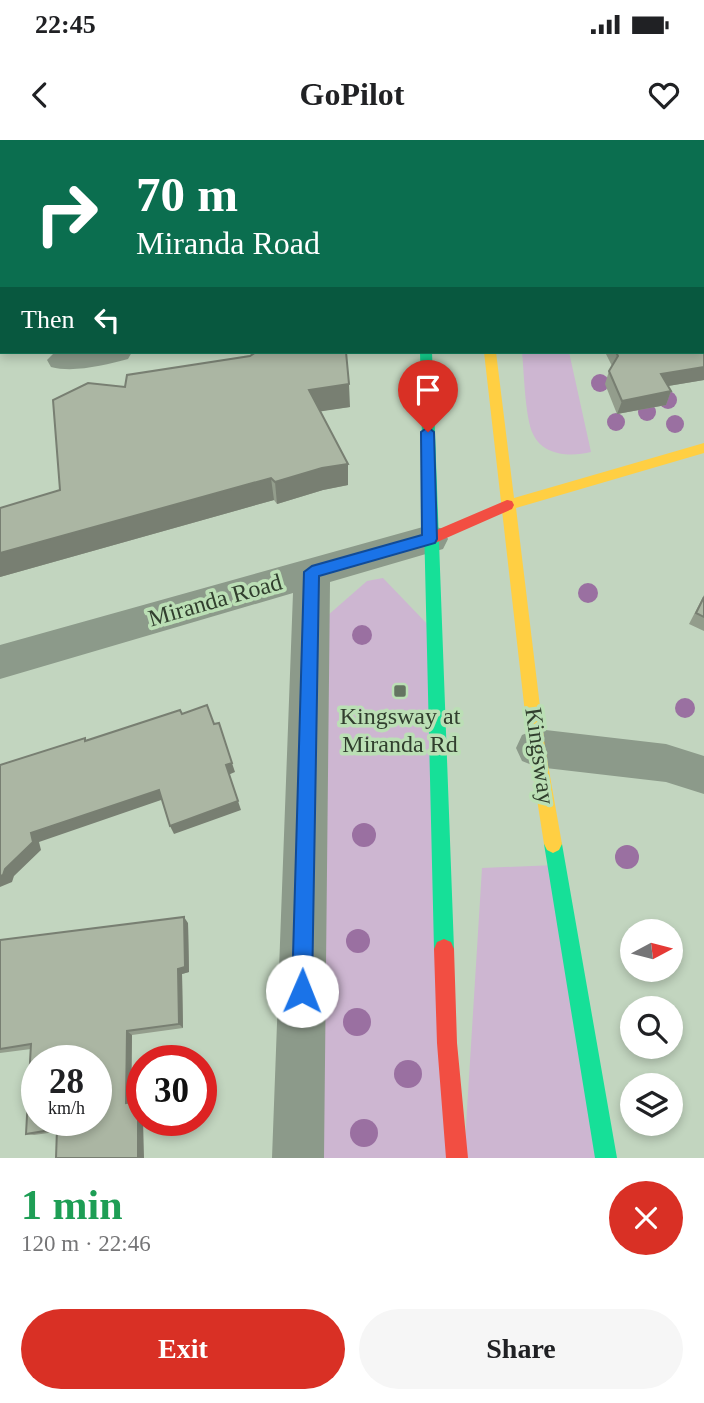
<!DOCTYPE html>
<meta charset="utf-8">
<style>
:root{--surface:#fff;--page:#f6f6f6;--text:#202124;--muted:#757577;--accent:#d93025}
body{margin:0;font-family:Georgia,serif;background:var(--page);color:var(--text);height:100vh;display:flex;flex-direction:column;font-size:26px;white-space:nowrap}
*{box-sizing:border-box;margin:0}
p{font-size:23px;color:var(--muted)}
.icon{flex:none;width:38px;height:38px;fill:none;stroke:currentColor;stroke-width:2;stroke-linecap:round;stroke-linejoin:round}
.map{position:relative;height:1018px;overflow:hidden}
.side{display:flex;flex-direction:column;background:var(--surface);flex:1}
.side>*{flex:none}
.banner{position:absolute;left:0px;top:0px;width:705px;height:214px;box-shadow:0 4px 10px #0003;background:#0b6e4f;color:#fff;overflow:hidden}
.needle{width:46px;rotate:83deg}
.buttons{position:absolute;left:620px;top:779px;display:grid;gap:14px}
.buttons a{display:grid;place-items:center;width:63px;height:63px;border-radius:50%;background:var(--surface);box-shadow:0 4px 10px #0003;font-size:35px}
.speed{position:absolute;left:21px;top:905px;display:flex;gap:14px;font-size:35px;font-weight:700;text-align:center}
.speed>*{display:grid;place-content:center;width:91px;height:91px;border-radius:50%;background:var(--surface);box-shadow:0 4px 10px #0003;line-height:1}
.speed small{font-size:18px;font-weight:400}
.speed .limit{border:10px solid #d22;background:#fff;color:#111}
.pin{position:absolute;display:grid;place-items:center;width:60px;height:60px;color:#fff;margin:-72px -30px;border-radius:50% 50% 50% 0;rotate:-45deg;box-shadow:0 0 7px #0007}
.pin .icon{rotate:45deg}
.me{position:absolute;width:77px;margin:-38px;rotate:1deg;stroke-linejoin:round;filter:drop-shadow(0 0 5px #0008)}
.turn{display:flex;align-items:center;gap:24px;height:147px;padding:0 21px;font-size:32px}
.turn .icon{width:91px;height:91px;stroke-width:2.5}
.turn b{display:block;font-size:49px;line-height:60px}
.then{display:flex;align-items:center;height:66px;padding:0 21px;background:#0003;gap:14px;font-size:26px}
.round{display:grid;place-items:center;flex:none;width:74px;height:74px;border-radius:37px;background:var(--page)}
.summary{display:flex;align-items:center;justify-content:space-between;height:119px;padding:0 21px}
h1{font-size:42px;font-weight:800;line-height:52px;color:#1e9e55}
.button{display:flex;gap:14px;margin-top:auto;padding:14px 21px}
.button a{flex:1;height:80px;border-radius:42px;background:var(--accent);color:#fff;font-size:28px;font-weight:800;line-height:80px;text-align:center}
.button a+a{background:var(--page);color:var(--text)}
.status{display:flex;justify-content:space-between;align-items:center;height:49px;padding:0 35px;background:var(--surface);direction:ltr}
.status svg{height:19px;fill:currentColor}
header{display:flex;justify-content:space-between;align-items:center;height:91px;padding:0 21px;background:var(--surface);font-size:32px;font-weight:800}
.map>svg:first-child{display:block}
</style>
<div class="status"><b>22:45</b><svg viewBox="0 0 49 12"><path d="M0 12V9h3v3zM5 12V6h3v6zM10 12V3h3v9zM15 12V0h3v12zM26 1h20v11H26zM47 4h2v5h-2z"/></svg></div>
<header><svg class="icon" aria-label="back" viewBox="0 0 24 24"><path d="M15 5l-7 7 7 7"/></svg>GoPilot<svg class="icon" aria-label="heart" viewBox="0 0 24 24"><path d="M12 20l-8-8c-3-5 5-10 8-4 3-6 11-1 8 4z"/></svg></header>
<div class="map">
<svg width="704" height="1018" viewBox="0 0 704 1018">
<rect width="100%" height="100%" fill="#c2d5bf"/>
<!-- green -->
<path fill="#cdb6d1" d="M522,212H569L591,312C571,317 543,316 533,294C525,278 524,231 522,212Z
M383,438L433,490L457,1018H298L311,490L367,441Z
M556,725L606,1018H464L482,728Z"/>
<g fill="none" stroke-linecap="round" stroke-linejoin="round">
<!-- street -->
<path fill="#8c9a8a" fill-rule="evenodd" d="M327,0H369L326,2Z
M55,212H132L128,219C105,225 74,233 51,227L47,220Z
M430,385L443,389L448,399L443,409L330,442L324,1018H272L293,453L0,539V505Z
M537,589L666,604L704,616V654L666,642L537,627L522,621L516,608L522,595Z"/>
<!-- fast -->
<path fill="#16e098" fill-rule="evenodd" d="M425,0H435V2H425Z
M420,212H432L454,809L451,816L444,819L437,816L434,809Z
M553,695L559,698L562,704L617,1018H595L544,704L547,698Z"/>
<!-- slow -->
<path fill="#ffcf43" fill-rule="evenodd" d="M477,0H487V2H477Z
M484,212H496L514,358L704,303V313L516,368L545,608L562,704L559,710L553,713L547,710L544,704L529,608Z"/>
<!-- jam -->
<path fill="#f24e42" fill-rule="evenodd" d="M507,360L512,361L514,365L512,369L435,403H425L423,399L425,395Z
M444,799L451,802L454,809L457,903L468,1018H446L437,903L434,809L437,802Z"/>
</g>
<!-- trees -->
<g fill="#9a70a1">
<circle cx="600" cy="243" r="9"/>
<circle cx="668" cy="260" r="9"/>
<circle cx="647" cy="272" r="9"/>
<circle cx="616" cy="282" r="9"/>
<circle cx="675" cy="284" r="9"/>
<circle cx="588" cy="453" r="10"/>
<circle cx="362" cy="495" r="10"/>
<circle cx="685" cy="568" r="10"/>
<circle cx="364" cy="605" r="10"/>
<circle cx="364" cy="695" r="12"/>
<circle cx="627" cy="717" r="12"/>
<circle cx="358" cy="801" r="12"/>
<circle cx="357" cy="882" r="14"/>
<circle cx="408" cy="934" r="14"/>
<circle cx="364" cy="993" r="14"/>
</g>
<!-- wall -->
<path fill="#939d8c" d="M0,0L2,2V94H0Z
M609,0H697L698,2H613Z
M704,120V240L668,246L671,251L666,265L617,274L605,244L609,231L612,226L605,212H704Z
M250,216L350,267L320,271L348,324V345L323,350L277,364L274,360L0,437V368L60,350L125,247Z
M704,455V491L689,484Z
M188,783L189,832L182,834L183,888L132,895L131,962L138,961L142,962V980L34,995L26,994L31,909L0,913V800Z"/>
<!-- shaded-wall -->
<path fill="#787f72" d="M2,158V186L0,187V159Z
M704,227V240L656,248L661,234Z
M349,244L350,267L310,273L309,250Z
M671,251L666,265L617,274L622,261Z
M348,324V345L323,350L277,364L275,342L322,328Z
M271,338L274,360L0,437V413Z
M232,623L235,632L228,635L226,625Z
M159,650L164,659L39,702L41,710L14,736L12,742L0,747V736L31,693Z
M238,661L241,670L174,694L170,686Z
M184,777L188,783L189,832L182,834L183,888L179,884L178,829Z
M127,891L132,895L131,965L126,963Z
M138,961L142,962V980H143L144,1018H138Z"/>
<!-- building -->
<path fill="#abb6a3" stroke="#787f72" stroke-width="2" fill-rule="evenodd" d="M0,0H136V2H2V71L0,72Z
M280,0H337V2H280Z
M646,0H697L698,2H650Z
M704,119V227L661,234L671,251L622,261L609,231L618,216L616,212H704Z
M0,143L2,145V158L0,159Z
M256,212H346L349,244L309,250L348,324L322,328L275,342L271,338L0,413V368L60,350L53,260L88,243L125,247L127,235L250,216Z
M704,457V477L696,473Z
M207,565L214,584L219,583L232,623L226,625L238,661L170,686L159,650L31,693L33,702L5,729L3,735L0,736V625L85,598V601L180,570L182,574Z
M184,777L185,827L178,829L179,884L127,891L126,963L138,961V1018H56L57,989L26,994L31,904L0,909V800ZM37,920H96V980H37Z"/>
<!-- route -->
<path fill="#1a73e8" stroke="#114b97" stroke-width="2" d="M428,287L434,292L437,399L435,403L319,436L312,851L309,858L302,861L295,858L292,851L304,432L312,426L422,395L421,292Z"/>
<!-- markers -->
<rect fill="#647461" stroke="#bbdfb5" stroke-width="2.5" x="393" y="544" width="14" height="14" rx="3.5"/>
<g text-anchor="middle" stroke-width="7" stroke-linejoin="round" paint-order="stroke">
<!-- street labels -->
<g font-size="24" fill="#313f2e" stroke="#bbdfb5">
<text transform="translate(215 460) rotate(-16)" y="8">Miranda Road</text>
<text transform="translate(540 616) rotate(82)" y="8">Kingsway</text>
</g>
<!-- poi labels -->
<g font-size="24" fill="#313f2e" stroke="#bbdfb5">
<text x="400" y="584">Kingsway at<tspan x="400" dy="28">Miranda Rd</tspan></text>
</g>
</g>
</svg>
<div class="buttons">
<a><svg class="needle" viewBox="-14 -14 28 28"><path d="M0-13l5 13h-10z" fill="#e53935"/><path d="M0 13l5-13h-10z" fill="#757577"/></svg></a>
<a><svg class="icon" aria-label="search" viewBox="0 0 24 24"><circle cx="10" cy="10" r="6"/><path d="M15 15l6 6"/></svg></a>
<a><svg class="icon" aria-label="layers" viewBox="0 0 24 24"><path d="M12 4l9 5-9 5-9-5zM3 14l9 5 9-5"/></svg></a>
</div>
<div class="speed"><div>28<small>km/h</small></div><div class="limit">30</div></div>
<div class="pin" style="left:428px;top:292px;background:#d93025"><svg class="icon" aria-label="arrive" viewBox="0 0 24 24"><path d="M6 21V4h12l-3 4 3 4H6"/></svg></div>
<svg class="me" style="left:302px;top:851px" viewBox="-20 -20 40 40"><circle r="19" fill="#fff"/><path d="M0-13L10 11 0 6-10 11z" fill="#1a73e8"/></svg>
<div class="banner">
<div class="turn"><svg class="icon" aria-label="right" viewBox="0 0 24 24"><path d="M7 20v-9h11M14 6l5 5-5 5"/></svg><div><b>70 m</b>Miranda Road</div></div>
<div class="then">Then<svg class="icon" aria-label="left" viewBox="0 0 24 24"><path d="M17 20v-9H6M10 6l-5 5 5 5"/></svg></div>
</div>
</div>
<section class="side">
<div class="summary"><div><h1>1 min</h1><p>120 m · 22:46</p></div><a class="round" style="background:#d93025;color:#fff"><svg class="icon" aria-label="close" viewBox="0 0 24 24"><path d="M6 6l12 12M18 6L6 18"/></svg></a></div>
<div class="button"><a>Exit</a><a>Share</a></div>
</section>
